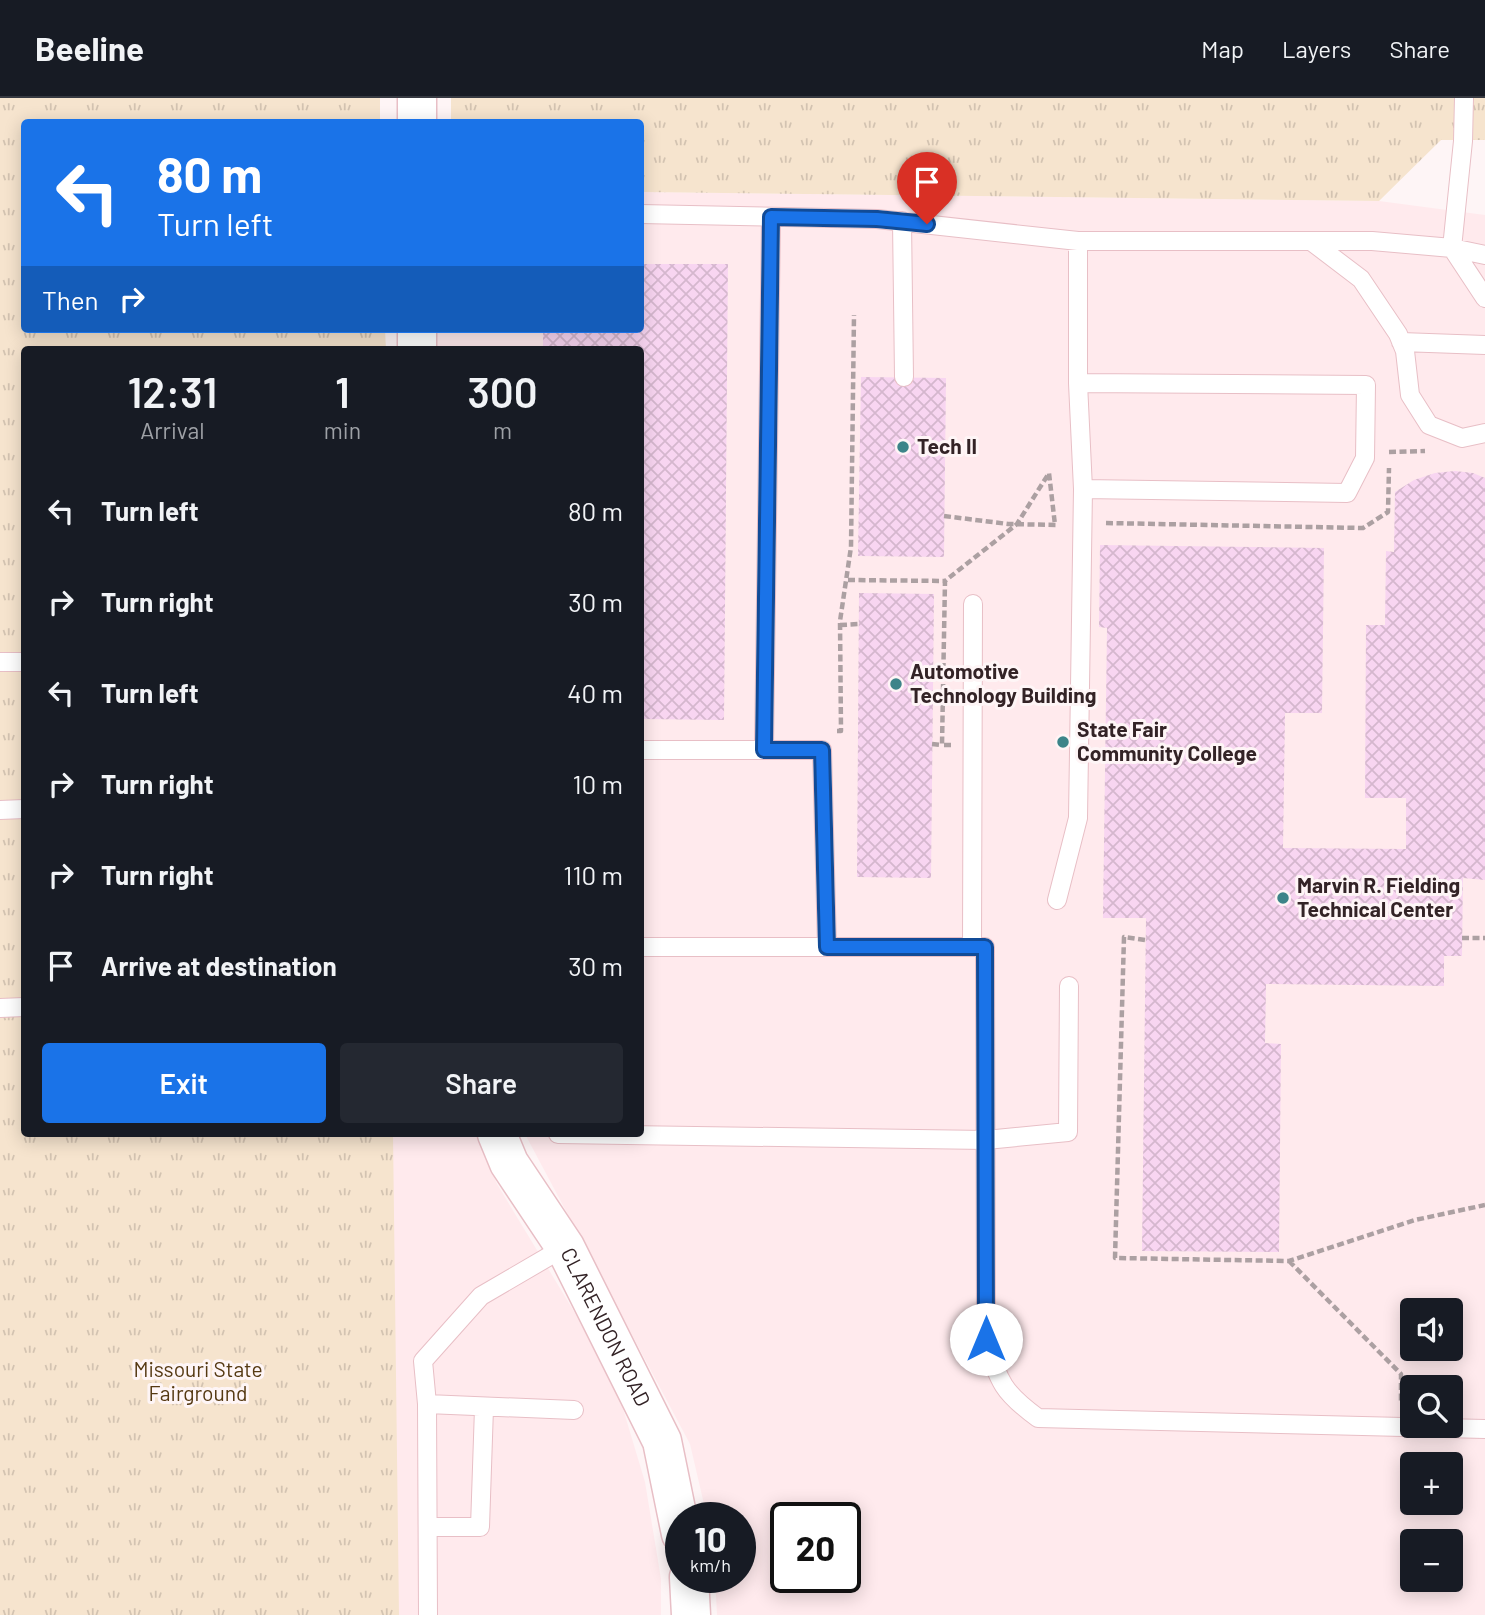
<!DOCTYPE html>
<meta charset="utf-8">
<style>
:root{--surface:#171b24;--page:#242831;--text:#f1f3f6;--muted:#9ea1a6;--line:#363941;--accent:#1a73e8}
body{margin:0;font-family:Barlow,sans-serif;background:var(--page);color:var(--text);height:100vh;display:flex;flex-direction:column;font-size:26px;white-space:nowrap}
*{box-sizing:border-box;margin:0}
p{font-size:23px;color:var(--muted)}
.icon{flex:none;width:38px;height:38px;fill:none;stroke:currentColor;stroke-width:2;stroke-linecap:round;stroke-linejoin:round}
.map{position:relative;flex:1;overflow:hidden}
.details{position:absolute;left:21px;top:248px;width:623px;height:791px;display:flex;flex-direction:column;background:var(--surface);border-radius:7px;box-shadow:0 4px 18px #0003}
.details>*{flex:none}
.banner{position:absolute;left:21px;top:21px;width:623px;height:214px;border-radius:7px;box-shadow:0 4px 18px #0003;background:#1a73e8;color:#fff;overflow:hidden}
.buttons{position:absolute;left:1400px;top:1200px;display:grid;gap:14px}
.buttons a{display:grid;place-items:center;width:63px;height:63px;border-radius:7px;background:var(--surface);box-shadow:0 4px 18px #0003;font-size:35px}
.speed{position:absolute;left:665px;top:1404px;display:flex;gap:14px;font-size:35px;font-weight:700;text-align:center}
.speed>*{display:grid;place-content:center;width:91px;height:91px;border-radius:50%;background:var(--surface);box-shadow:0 4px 18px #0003;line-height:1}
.speed small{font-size:18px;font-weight:400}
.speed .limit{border:4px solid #111;border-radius:10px;background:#fff;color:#111}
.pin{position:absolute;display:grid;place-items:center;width:60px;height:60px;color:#fff;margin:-72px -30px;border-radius:50% 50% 50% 0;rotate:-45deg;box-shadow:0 0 7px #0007}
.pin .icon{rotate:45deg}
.me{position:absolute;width:77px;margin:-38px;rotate:0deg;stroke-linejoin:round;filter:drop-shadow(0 0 5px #0008)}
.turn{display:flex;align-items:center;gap:24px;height:147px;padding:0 21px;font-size:32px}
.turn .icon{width:91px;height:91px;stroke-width:2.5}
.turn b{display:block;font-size:49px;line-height:60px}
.then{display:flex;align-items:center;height:66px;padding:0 21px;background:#0003;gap:14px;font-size:26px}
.eta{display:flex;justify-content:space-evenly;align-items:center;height:119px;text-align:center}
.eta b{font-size:42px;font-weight:600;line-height:49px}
.primary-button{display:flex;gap:14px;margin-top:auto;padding:14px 21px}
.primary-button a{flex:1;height:80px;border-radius:7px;background:var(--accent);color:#fff;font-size:28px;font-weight:600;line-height:80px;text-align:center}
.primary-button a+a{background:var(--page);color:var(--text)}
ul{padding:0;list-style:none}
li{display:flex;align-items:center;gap:21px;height:91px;padding:0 21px}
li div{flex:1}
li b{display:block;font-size:26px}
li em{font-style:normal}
header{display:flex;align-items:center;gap:42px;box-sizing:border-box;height:98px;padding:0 35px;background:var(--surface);border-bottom:2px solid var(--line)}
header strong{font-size:33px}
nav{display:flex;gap:38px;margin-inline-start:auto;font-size:24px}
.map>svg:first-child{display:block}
</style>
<header>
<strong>Beeline</strong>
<nav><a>Map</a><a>Layers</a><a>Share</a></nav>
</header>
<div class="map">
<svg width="1485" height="1517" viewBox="0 0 1485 1517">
<defs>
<pattern id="park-tufts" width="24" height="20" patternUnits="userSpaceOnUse" patternTransform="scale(1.75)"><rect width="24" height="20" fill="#f6e4ce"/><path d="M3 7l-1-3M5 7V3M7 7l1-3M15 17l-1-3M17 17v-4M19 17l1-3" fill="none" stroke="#d3c3b1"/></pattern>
<pattern id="building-cross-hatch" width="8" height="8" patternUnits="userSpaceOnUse" patternTransform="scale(1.75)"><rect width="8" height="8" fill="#f8d5f1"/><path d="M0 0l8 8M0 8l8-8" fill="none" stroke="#d5b7ce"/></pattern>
</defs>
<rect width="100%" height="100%" fill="#fef5f6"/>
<!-- built -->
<path fill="#ffeaed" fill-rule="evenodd" d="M641,94L1379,103L1485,117V1517H717L715,1479H740V1419H707L690,1346L525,1036H640V252H435V231H640ZM1412,1213H1451V1251H1412ZM1412,1290H1451V1328H1412ZM1412,1367H1451V1405H1412ZM786,1419H845V1479H786ZM1412,1444H1451V1482H1412Z
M391,1036H476L497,1086L587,1235L618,1294L645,1384L661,1481V1517H393Z"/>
<!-- park -->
<path fill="url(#park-tufts)" d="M0,0H380V24H24V231H385L386,252H24V1036H393L399,1517H0Z
M451,0H1485V42H1441L1379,103L641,94L640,24H451Z"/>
<!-- building -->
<path fill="url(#building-cross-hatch)" d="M640,166H728L724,622L640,621V252H543V231H640Z
M861,279L946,280L944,459L858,458Z
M1455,373L1473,375L1485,380V782L1463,780L1462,858H1444V888L1266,886L1265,945L1281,946L1279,1154L1142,1153L1146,820H1103L1107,530L1099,529L1100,447L1324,450L1322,615H1285L1283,750L1406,751V700H1365L1366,527H1385L1386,453L1394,454L1395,394L1414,382L1435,375Z
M859,495L934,496L931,780L857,779Z"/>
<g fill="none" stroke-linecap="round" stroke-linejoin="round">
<defs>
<path id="lane" d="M1464,0L1463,43L1452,150L1485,200
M640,116L877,121L1078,143H1372L1452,150L1485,157
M902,123L904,279
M1311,143L1361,181L1398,236L1405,253L1410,297L1429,327L1462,340L1485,335
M1401,244L1485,247
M1078,285L1366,287L1365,360L1347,395L1083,391Z
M1078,285V143
M0,564H24
M640,652H822L827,849
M764,652L771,119
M0,712L24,711
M1057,802L1078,720L1083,391
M640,849H985L986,1241C999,1283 1001,1293 1038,1320L1485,1331
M972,849L973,506
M0,910L24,909
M558,1036L986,1042L1068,1034L1069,888
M427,1306L574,1312
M428,1429H480L484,1310
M428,1517L427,1306L423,1263L481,1198L565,1149"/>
<g id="secondary">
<path d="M417,0V24"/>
<path d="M417,252V231"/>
<path id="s1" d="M497,1036L509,1065L565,1149L662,1343L681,1436"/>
<path d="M689,1479L691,1517"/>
</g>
</defs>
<!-- lane casing -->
<use href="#lane" stroke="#e8bfc6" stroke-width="20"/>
<!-- secondary casing -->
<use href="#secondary" stroke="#e8bfc6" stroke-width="41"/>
<!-- path -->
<path stroke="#aca0a2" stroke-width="4.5" stroke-dasharray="7 3.5" stroke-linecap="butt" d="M1389,354L1425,353
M944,418L1008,426L1059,427
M1106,425L1363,430L1388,414L1389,370
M848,482L945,483
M840,527L859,526
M837,633H841L840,523L851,449L854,217
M932,646L942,647
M951,647H942L945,483L1017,426L1049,375L1055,427
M1462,840H1485
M1145,842L1124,839L1115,1160L1289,1163L1415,1122L1485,1107
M1289,1163L1401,1276V1306"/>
<!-- lane -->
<use href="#lane" stroke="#fff" stroke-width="18"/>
<!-- secondary -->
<use href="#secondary" stroke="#fff" stroke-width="38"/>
</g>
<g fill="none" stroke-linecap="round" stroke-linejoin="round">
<defs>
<path id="route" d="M927,126L877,121L771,119L764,652H822L827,849H985L986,1241"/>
</defs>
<!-- route casing -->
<use href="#route" stroke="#114b97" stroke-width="18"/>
<!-- route -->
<use href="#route" stroke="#1a73e8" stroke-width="12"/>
</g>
<!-- markers -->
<g fill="#3c8489" stroke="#fef5f6" stroke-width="2.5">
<circle cx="903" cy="349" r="7"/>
<circle cx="896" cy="586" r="7"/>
<circle cx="1063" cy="644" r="7"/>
<circle cx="1283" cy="800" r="7"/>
</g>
<g text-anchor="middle" stroke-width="6" stroke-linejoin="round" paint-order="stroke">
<!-- poi labels -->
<g font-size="21" font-weight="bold" fill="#332326" stroke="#fef5f6" text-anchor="start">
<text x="917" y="356">Tech II</text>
<text x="910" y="581">Automotive<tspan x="910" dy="24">Technology Building</tspan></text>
<text x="1077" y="639">State Fair<tspan x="1077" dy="24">Community College</tspan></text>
<text x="1297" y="795">Marvin R. Fielding<tspan x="1297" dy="24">Technical Center</tspan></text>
</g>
<!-- street labels -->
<g font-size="21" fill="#332326" stroke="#fef5f6">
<text dy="7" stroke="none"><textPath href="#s1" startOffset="222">CLARENDON ROAD</textPath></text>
</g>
<!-- park labels -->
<g font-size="21" fill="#553912" stroke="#fef5f6">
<text x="198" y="1279">Missouri State<tspan x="198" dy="24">Fairground</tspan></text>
</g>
</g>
</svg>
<div class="buttons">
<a><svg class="icon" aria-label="sound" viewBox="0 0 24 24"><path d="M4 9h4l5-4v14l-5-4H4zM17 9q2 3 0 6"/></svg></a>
<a><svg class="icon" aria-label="search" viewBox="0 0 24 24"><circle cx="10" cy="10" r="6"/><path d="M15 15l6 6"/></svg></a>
<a>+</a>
<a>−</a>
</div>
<div class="speed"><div>10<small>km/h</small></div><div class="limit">20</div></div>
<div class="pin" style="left:927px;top:126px;background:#d93025"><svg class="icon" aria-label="arrive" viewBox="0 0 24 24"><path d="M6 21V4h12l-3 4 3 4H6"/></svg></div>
<svg class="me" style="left:986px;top:1241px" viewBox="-20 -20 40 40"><circle r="19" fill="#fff"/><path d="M0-13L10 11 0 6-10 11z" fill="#1a73e8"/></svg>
<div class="banner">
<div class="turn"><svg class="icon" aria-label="left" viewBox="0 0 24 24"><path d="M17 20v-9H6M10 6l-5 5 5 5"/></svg><div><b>80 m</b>Turn left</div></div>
<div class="then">Then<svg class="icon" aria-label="right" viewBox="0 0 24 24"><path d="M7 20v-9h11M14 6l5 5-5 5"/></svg></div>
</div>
<section class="details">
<div class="eta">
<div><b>12:31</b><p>Arrival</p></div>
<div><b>1</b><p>min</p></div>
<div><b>300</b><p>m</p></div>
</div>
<ul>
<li><svg class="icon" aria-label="left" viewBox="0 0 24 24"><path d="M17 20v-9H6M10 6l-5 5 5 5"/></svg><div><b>Turn left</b></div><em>80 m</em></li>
<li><svg class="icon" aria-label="right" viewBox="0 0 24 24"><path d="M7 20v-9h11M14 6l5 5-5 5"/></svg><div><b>Turn right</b></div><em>30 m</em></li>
<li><svg class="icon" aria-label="left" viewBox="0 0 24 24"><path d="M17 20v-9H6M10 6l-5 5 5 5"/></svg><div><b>Turn left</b></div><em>40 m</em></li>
<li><svg class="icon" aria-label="right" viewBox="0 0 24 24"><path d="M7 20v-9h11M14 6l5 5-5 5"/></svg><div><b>Turn right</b></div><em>10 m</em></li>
<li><svg class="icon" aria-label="right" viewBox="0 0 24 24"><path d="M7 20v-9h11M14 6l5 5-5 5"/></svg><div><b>Turn right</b></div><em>110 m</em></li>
<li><svg class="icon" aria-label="arrive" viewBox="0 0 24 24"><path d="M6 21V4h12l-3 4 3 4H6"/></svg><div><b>Arrive at destination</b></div><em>30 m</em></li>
</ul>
<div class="primary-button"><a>Exit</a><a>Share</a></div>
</section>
</div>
